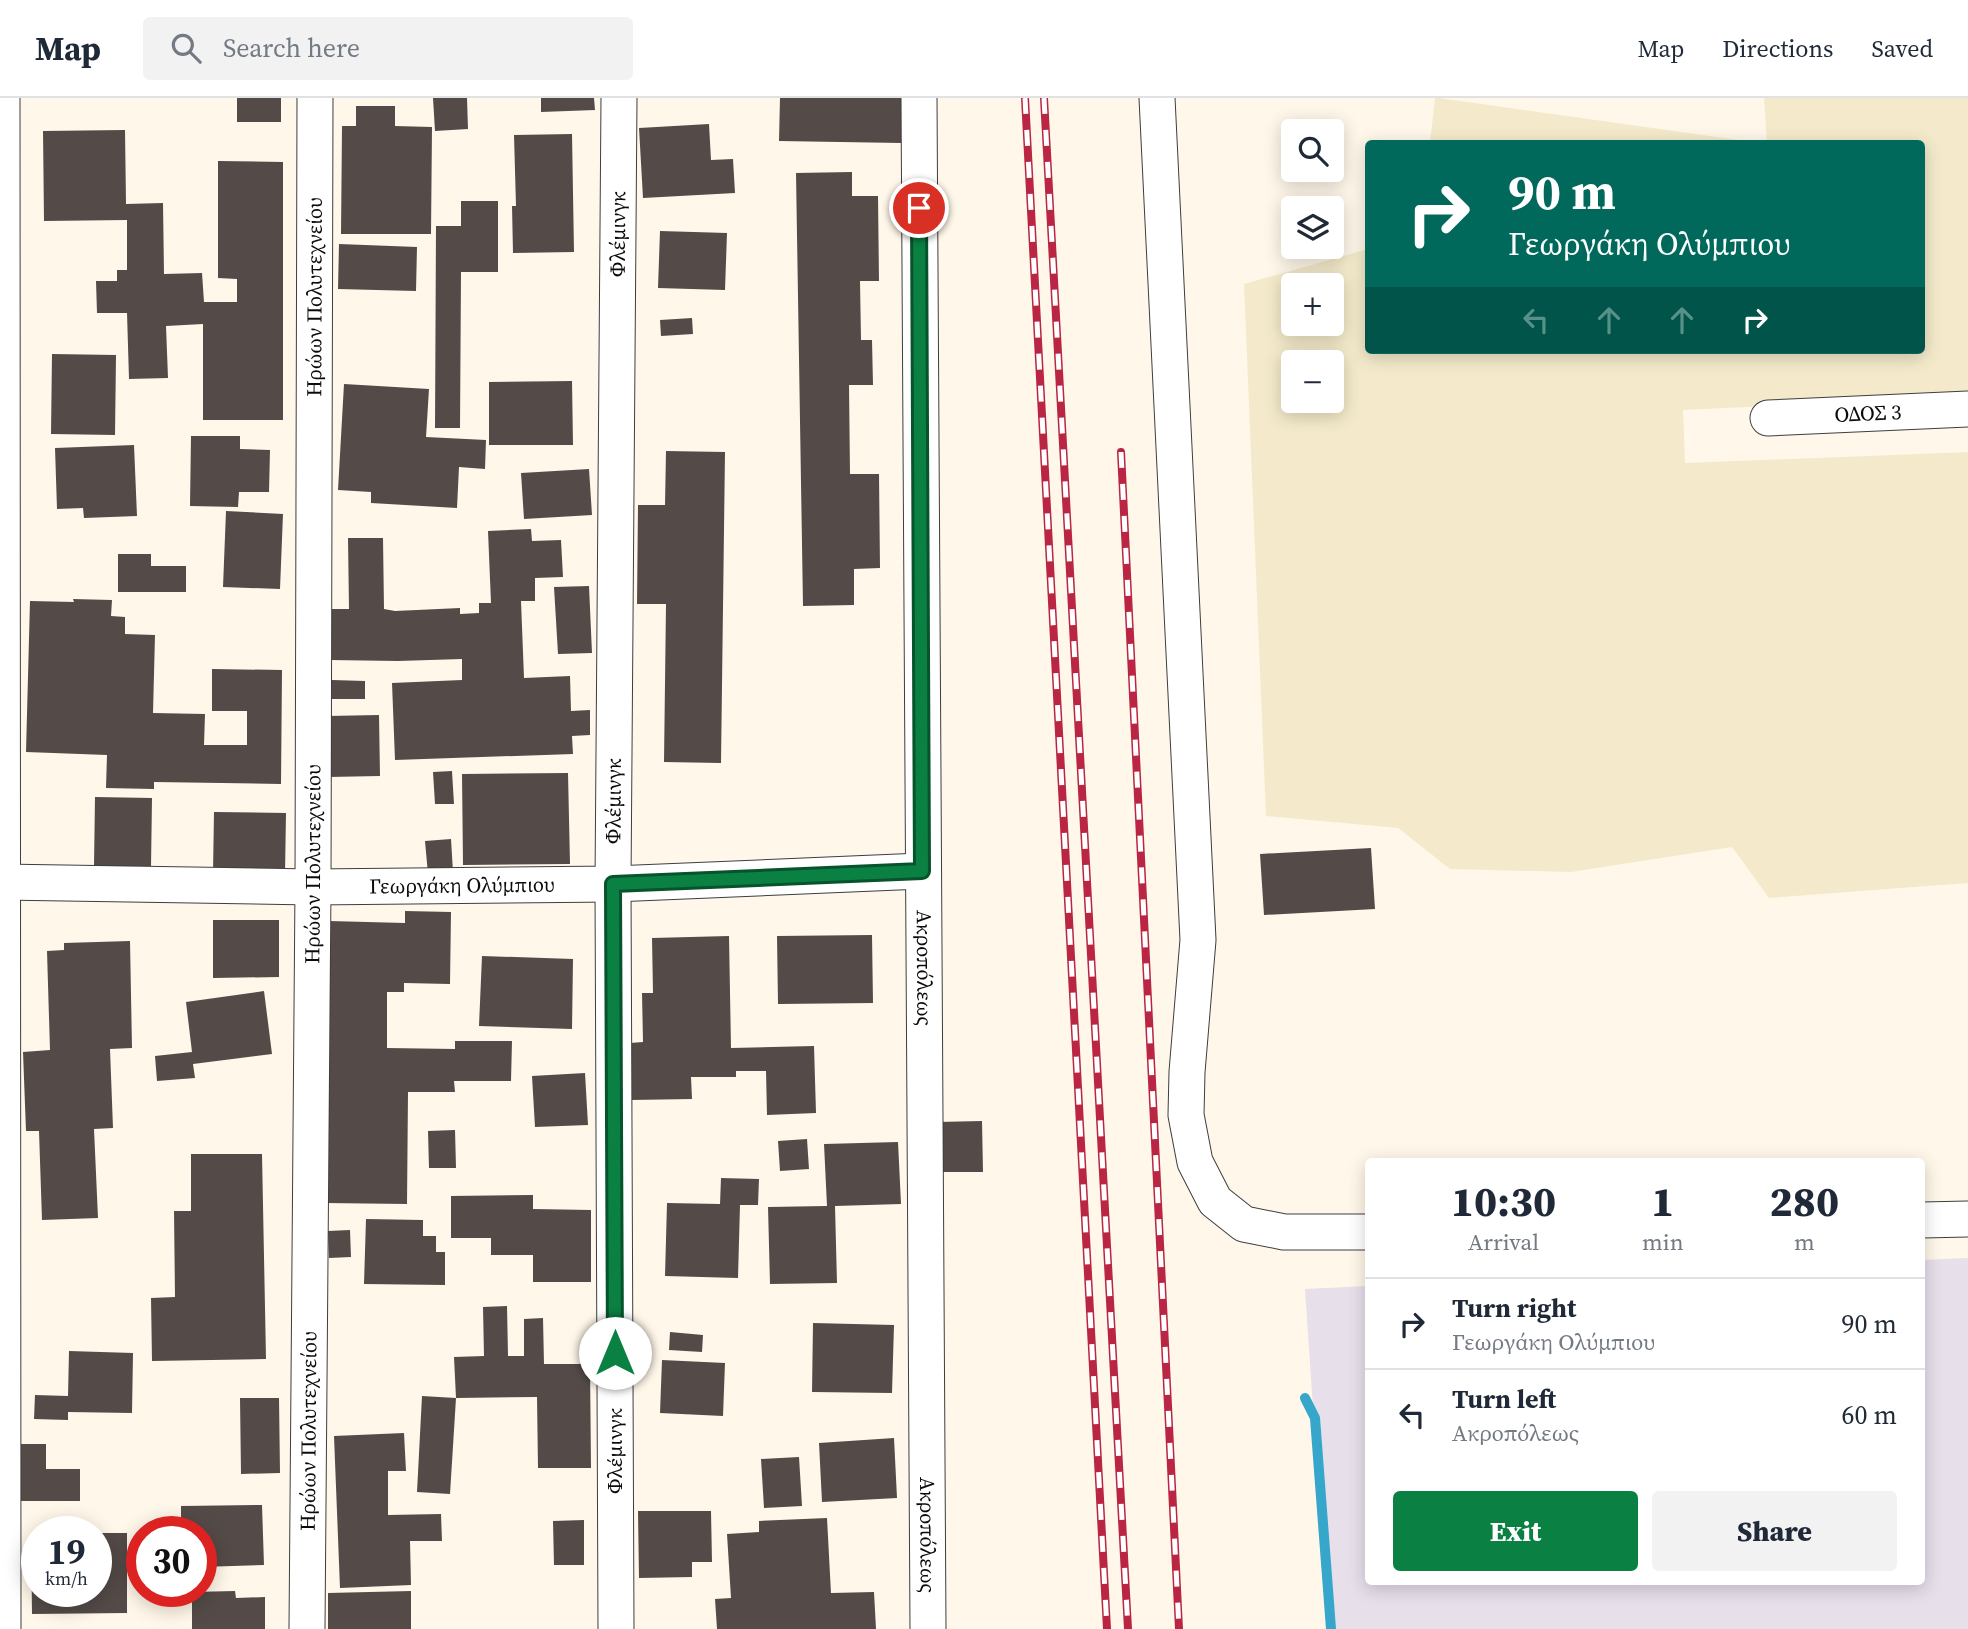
<!DOCTYPE html>
<meta charset="utf-8">
<style>
:root{--surface:#fff;--page:#f2f2f3;--text:#1f2937;--muted:#747a83;--line:#e0e1e3;--accent:#0b8043}
body{margin:0;font-family:"Source Serif 4",serif;background:var(--page);color:var(--text);height:100vh;display:flex;flex-direction:column;font-size:26px;white-space:nowrap}
*{box-sizing:border-box;margin:0}
p{font-size:23px;color:var(--muted)}
.icon{flex:none;width:38px;height:38px;fill:none;stroke:currentColor;stroke-width:2;stroke-linecap:round;stroke-linejoin:round}
.map{position:relative;flex:1;overflow:hidden}
.sheet{position:absolute;left:1365px;top:1060px;width:560px;height:427px;display:flex;flex-direction:column;background:var(--surface);border-radius:7px;box-shadow:0 4px 18px #0003}
.sheet>*{flex:none}
.hud{position:absolute;left:1365px;top:42px;width:560px;height:214px;border-radius:7px;box-shadow:0 4px 18px #0003;background:#00695c;color:#fff;overflow:hidden}
.buttons{position:absolute;left:1281px;top:21px;display:grid;gap:14px}
.buttons a{display:grid;place-items:center;width:63px;height:63px;border-radius:7px;background:var(--surface);box-shadow:0 4px 18px #0003;font-size:35px}
.speed{position:absolute;left:21px;top:1418px;display:flex;gap:14px;font-size:35px;font-weight:700;text-align:center}
.speed>*{display:grid;place-content:center;width:91px;height:91px;border-radius:50%;background:var(--surface);box-shadow:0 4px 18px #0003;line-height:1}
.speed small{font-size:18px;font-weight:400}
.speed .limit{border:10px solid #d22;background:#fff;color:#111}
.pin{position:absolute;display:grid;place-items:center;width:60px;height:60px;color:#fff;margin:-30px;border:4px solid #fff;border-radius:50%;box-shadow:0 2px 7px #0007}
.me{position:absolute;width:77px;margin:-38px;rotate:0deg;stroke-linejoin:round;filter:drop-shadow(0 0 5px #0008)}
.turn{display:flex;align-items:center;gap:24px;height:147px;padding:0 28px;font-size:32px}
.turn .icon{width:91px;height:91px;stroke-width:2.5}
.turn b{display:block;font-size:49px;line-height:60px}
.lanes{display:flex;align-items:center;height:66px;padding:0 28px;background:#0003;justify-content:center;gap:35px;direction:ltr}
.lanes .off{opacity:.35}
.eta{display:flex;justify-content:space-evenly;align-items:center;height:119px;text-align:center}
.eta b{font-size:42px;font-weight:800;line-height:49px}
.primary-button{display:flex;gap:14px;margin-top:auto;padding:14px 28px}
.primary-button a{flex:1;height:80px;border-radius:7px;background:var(--accent);color:#fff;font-size:28px;font-weight:800;line-height:80px;text-align:center}
.primary-button a+a{background:var(--page);color:var(--text)}
ul{padding:0;list-style:none}
li{display:flex;align-items:center;gap:21px;height:91px;padding:0 28px;border-top:2px solid var(--line)}
li div{flex:1}
li b{display:block;font-size:26px}
li em{font-style:normal}
header{display:flex;align-items:center;gap:42px;box-sizing:border-box;height:98px;padding:0 35px;background:var(--surface);border-bottom:2px solid var(--line)}
header strong{font-size:33px}
nav{display:flex;gap:38px;margin-inline-start:auto;font-size:24px}
.search{width:490px;height:63px;background:var(--page);display:flex;align-items:center;gap:18px;box-sizing:border-box;padding:0 24px;border-radius:7px;color:var(--muted);font-size:26px}
.map>svg:first-child{display:block}
</style>
<header>
<strong>Map</strong>
<div class="search"><svg class="icon" aria-label="search" viewBox="0 0 24 24"><circle cx="10" cy="10" r="6"/><path d="M15 15l6 6"/></svg>Search here</div>
<nav><a>Map</a><a>Directions</a><a>Saved</a></nav>
</header>
<div class="map">
<svg width="1968" height="1531" viewBox="0 0 1968 1531">
<rect width="100%" height="100%" fill="#fff7e9"/>
<!-- industrial -->
<path fill="#e7dfea" d="M1968,1160V1531H1328L1305,1191L1368,1188V1484H1922V1162Z"/>
<!-- farmland -->
<path fill="#f4eacb" fill-rule="evenodd" d="M1435,0H1439L1760,45H1430Z
M1764,0H1968V299L1683,312L1685,365L1968,354V785L1769,800L1732,749L1571,774L1450,771L1398,730L1266,718L1244,186L1368,151V252H1922V46L1767,45ZM1293,187H1332V226H1293ZM1293,264H1332V303H1293Z"/>
<g fill="none" stroke-linecap="round" stroke-linejoin="round">
<!-- stream -->
<path stroke="#37a6cb" stroke-width="10" d="M1305,1300L1315,1320L1331,1531"/>
</g>
<!-- building -->
<path fill="#544b48" d="M237,0H281V24H237Z
M433,0H467L468,31L435,33Z
M541,0H594L595,12L541,14Z
M780,0H901V45L779,43Z
M356,8H395V28L432,29L431,136H341L342,28H356Z
M709,26L711,62L733,61L735,95L643,100L639,30Z
M125,32L126,106L163,105L164,176L202,175L204,204H237V181L218,180V63L283,64V322H203V226L166,228L168,280L129,281L127,215H97L96,183H117V172H127V122L44,123L43,33Z
M572,36L574,154L513,155L512,108H516L514,37Z
M852,74V98H878L879,183H860L861,242H872L873,287H849L850,376H879L880,470L854,471V507L803,508L796,75Z
M461,103H498V174H461L460,330H435L436,128H461Z
M660,133L727,135L725,192L658,190Z
M339,146L417,149L416,193L338,191Z
M692,220L693,236L661,238L660,222Z
M52,256L116,257L115,337L51,336Z
M572,283L573,347H489V284Z
M344,286L429,291L426,339L486,342L485,371L459,369L457,410L371,405V394L338,392Z
M191,338H240V351L270,352L269,394H239L238,409L190,408Z
M134,347L137,418L84,420L83,410L57,411L55,350Z
M666,353L725,354L721,665L664,664L666,506H637L638,407H665Z
M589,371L592,417L524,421L521,375Z
M226,413L283,416L280,491L223,489Z
M531,431L532,443L561,442L563,479L535,480V503H521L524,580L570,578L571,613L590,612V637L572,638L573,656L395,662L392,585L462,582V561L398,563L329,562L330,511H349L348,440H383L384,511L395,513L460,510V516L479,515V505H491L488,433Z
M118,456H151V468H186V494H118Z
M589,488L592,555L558,556L554,489Z
M73,501L112,502L111,518L125,519V536L155,537L153,615L205,616L204,647H247V613H212V571L282,572L281,686L154,684V691L106,690L107,657L26,654L30,503L74,504Z
M332,582L365,583V601H332Z
M379,617L380,678L328,679L327,618Z
M452,673L454,706H435L433,674Z
M568,675L570,766L463,767L462,676Z
M95,699L152,700L151,769L94,768Z
M214,714L286,715L285,776L213,775Z
M451,741L453,774L428,776L425,743Z
M1371,750L1375,811L1264,817L1260,756Z
M405,813L451,814L450,886L404,885V894H387V950L455,951V943H512L511,983H454L455,994H408L407,1106L325,1105L329,823L405,825Z
M213,822H279V879L213,880Z
M872,837L873,905L778,906L777,838Z
M729,838L731,950L814,948L816,1015L767,1017L766,973H736V979H691L692,1001L631,1002L630,945L643,944L642,895H653L652,840Z
M130,843L132,950L110,951L113,1030L94,1031L98,1120L42,1122L39,1033H26L23,954L50,952L47,853L64,852V845Z
M482,858L573,861L572,931L479,928Z
M264,893L272,956L193,966L195,980L157,983L155,958L192,954L186,904Z
M585,975L588,1027L535,1029L532,978Z
M982,1023L983,1074H938L937,1024Z
M455,1032L456,1070H429L428,1033Z
M807,1041L809,1071L780,1073L778,1043Z
M898,1044L901,1106L835,1108L837,1185L770,1186L768,1109L827,1108L824,1046Z
M191,1056H262L266,1261L152,1263L151,1200L175,1199L174,1113H191Z
M721,1080L759,1081L758,1107H740L738,1180L665,1178L667,1105L720,1106Z
M533,1097V1111L591,1112V1184H533V1157H491V1140H451V1098Z
M366,1121L423,1122V1138H436V1154H445V1187L364,1186Z
M350,1132L351,1159L329,1160L328,1133Z
M507,1208L508,1258H524V1221L543,1220L544,1266H590L591,1370H538L537,1299L456,1300L454,1259L484,1258L483,1209Z
M813,1225L894,1227L892,1295L812,1294Z
M670,1234L703,1237L702,1254L669,1252Z
M69,1253L133,1255L132,1315L68,1314V1322L34,1321L35,1297L68,1298Z
M662,1262L725,1265L723,1318L660,1315Z
M422,1298L456,1300L450,1396L417,1394Z
M240,1300H279L280,1375L241,1376Z
M404,1335L406,1373H388V1417L441,1416L442,1443H410L411,1487L340,1490L334,1338Z
M894,1340L897,1400L822,1404L819,1345Z
M17,1346H46V1371H80V1403H17Z
M799,1359L802,1408L764,1410L761,1361Z
M262,1407L264,1467L201,1469V1433H181V1408Z
M638,1413H711L712,1464H692V1479L639,1480Z
M827,1420L831,1495L874,1494L876,1531H717L715,1501L731,1500L727,1436L759,1434V1423Z
M584,1422V1467H554L553,1423Z
M31,1435H37V1493H96V1435H127V1515L32,1516Z
M235,1493L236,1500L265,1499V1531H192V1494Z
M411,1493V1531H328V1495Z"/>
<g fill="none" stroke-linecap="round" stroke-linejoin="round">
<defs>
<g id="minor">
<path d="M2,0L3,1531"/>
<path id="s1" d="M919,0L928,1531"/>
<path d="M1157,0L1198,842L1187,974L1186,1017L1195,1064L1215,1103L1244,1126L1284,1134H1368"/>
<path id="s2" d="M1768,320L1968,311"/>
<path id="s3" d="M0,784L313,789L613,786L922,773"/>
<path d="M1922,1122L1968,1121"/>
<path id="s4" d="M307,1531L313,789L315,0"/>
<path id="s5" d="M616,1531L613,786L619,0"/>
</g>
</defs>
<!-- minor casing -->
<use href="#minor" stroke="#3e3e3e" stroke-width="37"/>
<!-- minor -->
<use href="#minor" stroke="#fff" stroke-width="35"/>
<defs>
<path id="rail" d="M1025,0L1107,1531
M1044,0L1128,1531
M1121,354L1179,1531"/>
</defs>
<!-- rail casing -->
<use href="#rail" stroke="#b92542" stroke-width="8"/>
<!-- rail -->
<use href="#rail" stroke="#fff" stroke-width="5" stroke-dasharray="16" stroke-linecap="butt"/>
</g>
<g fill="none" stroke-linecap="round" stroke-linejoin="round">
<defs>
<path id="route" d="M615,1255L613,786L922,773L919,110"/>
</defs>
<!-- route casing -->
<use href="#route" stroke="#07532c" stroke-width="18"/>
<!-- route -->
<use href="#route" stroke="#0b8043" stroke-width="12"/>
</g>
<g text-anchor="middle" stroke-width="7" stroke-linejoin="round" paint-order="stroke">
<!-- street labels -->
<g font-size="21" fill="#0b0b0b" stroke="#fff">
<text dy="7" stroke="none"><textPath href="#s5" startOffset="1395">Φλέμινγκ</textPath></text>
<text dy="7" stroke="none"><textPath href="#s4" startOffset="1332">Ηρώων Πολυτεχνείου</textPath></text>
<text dy="7" stroke="none"><textPath href="#s2" startOffset="100">ΟΔΟΣ 3</textPath></text>
<text dy="7" stroke="none"><textPath href="#s5" startOffset="828">Φλέμινγκ</textPath></text>
<text dy="7" stroke="none"><textPath href="#s4" startOffset="765">Ηρώων Πολυτεχνείου</textPath></text>
<text dy="7" stroke="none"><textPath href="#s3" startOffset="462">Γεωργάκη Ολύμπιου</textPath></text>
<text dy="7" stroke="none"><textPath href="#s1" startOffset="870">Ακροπόλεως</textPath></text>
<text dy="7" stroke="none"><textPath href="#s4" startOffset="198">Ηρώων Πολυτεχνείου</textPath></text>
<text transform="translate(615 1353) rotate(-90)" y="7">Φλέμινγκ</text>
<text dy="7" stroke="none"><textPath href="#s1" startOffset="1437">Ακροπόλεως</textPath></text>
</g>
</g>
</svg>
<div class="buttons">
<a><svg class="icon" aria-label="search" viewBox="0 0 24 24"><circle cx="10" cy="10" r="6"/><path d="M15 15l6 6"/></svg></a>
<a><svg class="icon" aria-label="layers" viewBox="0 0 24 24"><path d="M12 4l9 5-9 5-9-5zM3 14l9 5 9-5"/></svg></a>
<a>+</a>
<a>−</a>
</div>
<div class="speed"><div>19<small>km/h</small></div><div class="limit">30</div></div>
<div class="pin" style="left:919px;top:110px;background:#d93025"><svg class="icon" aria-label="arrive" viewBox="0 0 24 24"><path d="M6 21V4h12l-3 4 3 4H6"/></svg></div>
<svg class="me" style="left:615px;top:1255px" viewBox="-20 -20 40 40"><circle r="19" fill="#fff"/><path d="M0-13L10 11 0 6-10 11z" fill="#0b8043"/></svg>
<div class="hud">
<div class="turn"><svg class="icon" aria-label="right" viewBox="0 0 24 24"><path d="M7 20v-9h11M14 6l5 5-5 5"/></svg><div><b>90 m</b>Γεωργάκη Ολύμπιου</div></div>
<div class="lanes"><svg class="icon off" aria-label="left" viewBox="0 0 24 24"><path d="M17 20v-9H6M10 6l-5 5 5 5"/></svg><svg class="icon off" aria-label="ahead" viewBox="0 0 24 24"><path d="M12 20V5M6 11l6-6 6 6"/></svg><svg class="icon off" aria-label="ahead" viewBox="0 0 24 24"><path d="M12 20V5M6 11l6-6 6 6"/></svg><svg class="icon" aria-label="right" viewBox="0 0 24 24"><path d="M7 20v-9h11M14 6l5 5-5 5"/></svg></div>
</div>
<section class="sheet">
<div class="eta">
<div><b>10:30</b><p>Arrival</p></div>
<div><b>1</b><p>min</p></div>
<div><b>280</b><p>m</p></div>
</div>
<ul>
<li><svg class="icon" aria-label="right" viewBox="0 0 24 24"><path d="M7 20v-9h11M14 6l5 5-5 5"/></svg><div><b>Turn right</b><p>Γεωργάκη Ολύμπιου</p></div><em>90 m</em></li>
<li><svg class="icon" aria-label="left" viewBox="0 0 24 24"><path d="M17 20v-9H6M10 6l-5 5 5 5"/></svg><div><b>Turn left</b><p>Ακροπόλεως</p></div><em>60 m</em></li>
</ul>
<div class="primary-button"><a>Exit</a><a>Share</a></div>
</section>
</div>
